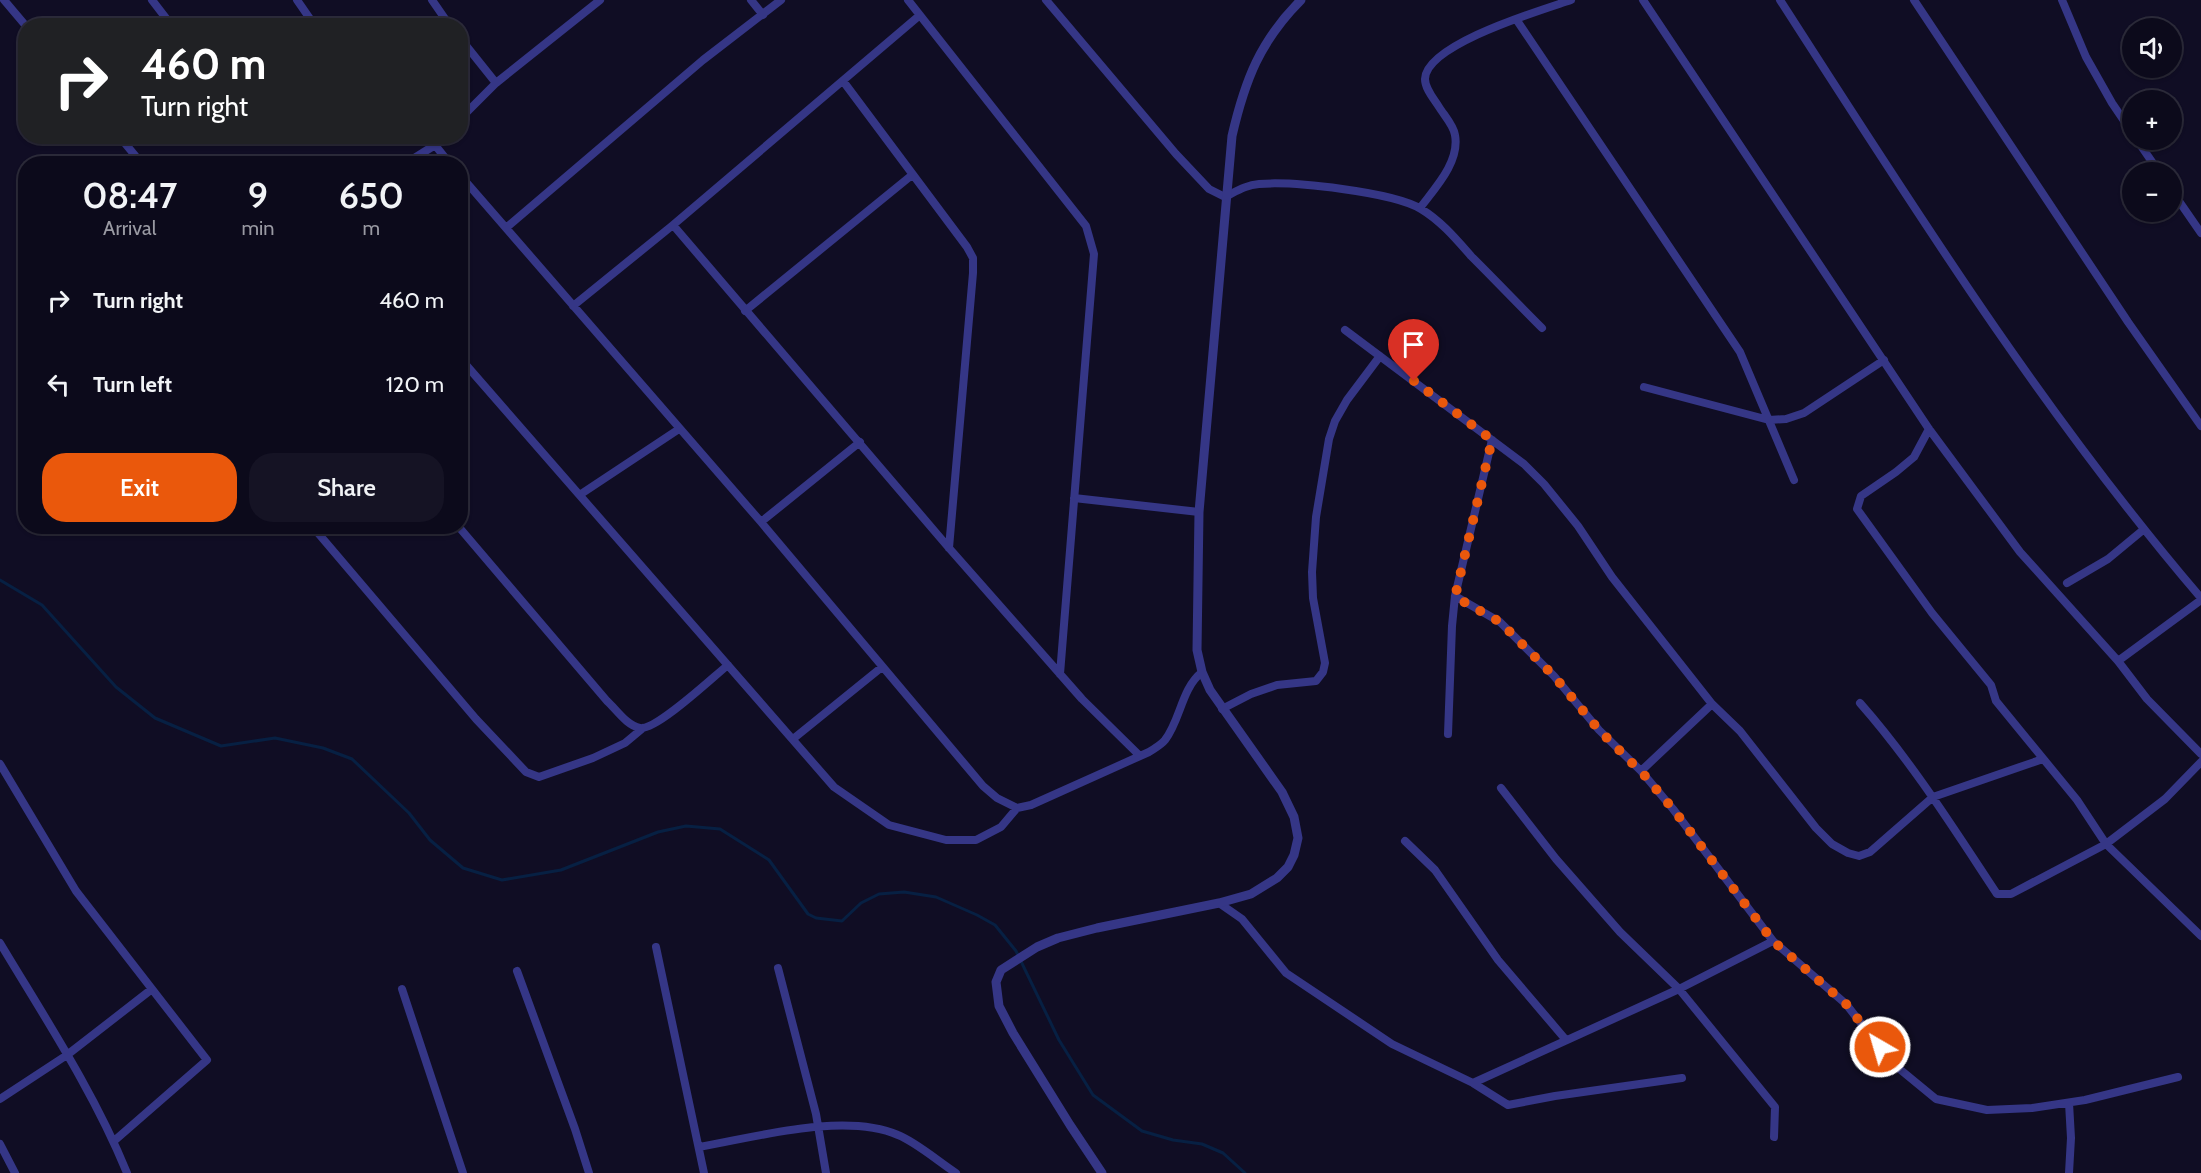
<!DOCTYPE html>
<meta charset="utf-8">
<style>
:root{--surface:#0c0a1b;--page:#151324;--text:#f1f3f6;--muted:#9a9aa3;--line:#2c2b3a;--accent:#ea580c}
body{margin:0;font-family:Cabin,sans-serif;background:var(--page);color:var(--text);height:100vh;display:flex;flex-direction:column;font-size:22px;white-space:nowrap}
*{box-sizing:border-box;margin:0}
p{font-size:20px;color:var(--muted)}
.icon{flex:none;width:33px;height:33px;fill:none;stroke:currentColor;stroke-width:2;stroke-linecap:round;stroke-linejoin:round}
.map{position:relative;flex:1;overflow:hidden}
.drawer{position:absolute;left:18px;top:156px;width:450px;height:378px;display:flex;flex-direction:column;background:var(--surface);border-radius:24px;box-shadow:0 2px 4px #0004,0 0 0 2px var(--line)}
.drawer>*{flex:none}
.banner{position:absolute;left:18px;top:18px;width:450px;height:126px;border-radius:24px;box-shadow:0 2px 4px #0004,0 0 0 2px var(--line);background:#202124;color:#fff;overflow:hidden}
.controls{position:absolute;left:2122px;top:18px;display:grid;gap:12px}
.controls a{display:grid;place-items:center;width:60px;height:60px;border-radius:50%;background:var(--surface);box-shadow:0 2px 4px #0004,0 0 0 2px var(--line);font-size:30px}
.pin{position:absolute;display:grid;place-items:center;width:51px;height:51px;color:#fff;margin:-62px -26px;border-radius:50% 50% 50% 0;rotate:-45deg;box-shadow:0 0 6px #0007}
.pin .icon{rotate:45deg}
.me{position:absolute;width:66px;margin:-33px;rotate:322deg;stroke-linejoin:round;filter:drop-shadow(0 0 4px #0008)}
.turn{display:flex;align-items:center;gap:21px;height:126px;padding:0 24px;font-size:27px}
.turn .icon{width:78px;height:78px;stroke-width:2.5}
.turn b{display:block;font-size:42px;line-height:51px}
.eta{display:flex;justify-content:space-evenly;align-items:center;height:102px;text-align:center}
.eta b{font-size:36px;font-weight:600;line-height:42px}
.cta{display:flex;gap:12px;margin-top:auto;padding:12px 24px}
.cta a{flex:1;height:69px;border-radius:24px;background:var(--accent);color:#fff;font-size:24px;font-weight:600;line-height:69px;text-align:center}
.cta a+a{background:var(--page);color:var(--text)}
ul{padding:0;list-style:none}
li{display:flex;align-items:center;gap:18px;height:84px;padding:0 24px}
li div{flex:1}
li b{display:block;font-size:22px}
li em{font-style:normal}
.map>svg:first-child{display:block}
</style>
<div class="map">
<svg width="2201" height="1173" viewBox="0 0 2201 1173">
<rect width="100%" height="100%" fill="#100d24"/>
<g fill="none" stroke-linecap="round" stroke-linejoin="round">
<!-- stream -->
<path stroke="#072043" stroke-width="3" d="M0,580L42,605L116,687L155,718L221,746L275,738L323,748L352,759L409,813L430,840L463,868L502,880L561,870L658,832L686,826L720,829L769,860L808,914L816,918L842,921L861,903L879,894L904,892L936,897L977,915L995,925L1016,951L1059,1040L1093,1095L1142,1131L1173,1140L1202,1144L1223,1153L1245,1173"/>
<!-- minor -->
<path stroke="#353686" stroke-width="8" d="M4,0L26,26
M152,0L172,26
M297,0L315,26
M432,0L450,26
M751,0L763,15
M908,0L1086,226L1094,254L1060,674
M1046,0L1176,154L1209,189L1225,197C1237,191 1246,185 1259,184C1293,181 1393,192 1421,209C1441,221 1456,239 1471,256C1495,280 1518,304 1542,328
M1643,0L1929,429L2020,552L2118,661L2147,699L2201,754
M1780,0C1912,205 2042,412 2201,598
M1914,0L2128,322L2201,426
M2062,0L2086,57L2112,103L2133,134
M1516,19L1740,352L1794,480
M460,38L496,83
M843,81L967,247L973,258V273L949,548
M460,119L496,83L600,0
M119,136L142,164
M2137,140L2159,172
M435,145L450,164
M405,164L435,145L443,136
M460,175L761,522L983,786L997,798L1017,808L1031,805L1149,752C1155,748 1161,745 1165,740C1181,719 1181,689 1202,672
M2172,191L2201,233
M1420,208C1435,188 1460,162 1455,135C1454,126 1444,115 1439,107C1434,99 1425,89 1425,79C1426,44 1542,10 1571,0
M673,225L949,548L1082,699L1140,756
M506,228L703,60L781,0
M573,306L673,225L920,15
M745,311L912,175
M1345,330L1524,464L1544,484L1578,526L1612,577L1712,704L1740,731L1816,828L1832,844L1848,853L1859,856L1870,852L1933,797L2043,759
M460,358L834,787L889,825L946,840H976L1001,827L1017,808
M1644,387L1769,420L1786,419L1804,413L1884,360
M1929,429L1914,457L1896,472L1861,496L1857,509L1932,613L1991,685L1996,701L2077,800L2106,844L2201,936
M581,494L679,429
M1074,498L1199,512
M761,522L860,442
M312,526L476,719L526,772L539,777L593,758L625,743L643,728
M458,526L607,701C616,709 627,726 640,728C656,731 713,677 728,665
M2067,583L2108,559L2143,530
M2118,661L2201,600
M1860,703C1912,762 1954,829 1997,894H2011L2106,844L2165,799L2201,762
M1222,709L1251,694L1277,685L1316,681L1323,672L1325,663L1313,598L1312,572L1316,517L1329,439L1335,421L1347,400L1380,356
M1448,734L1452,626L1455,596L1492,440
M793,739L882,667
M0,764L76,891L207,1060L114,1141
M1641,771L1712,704
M1501,788L1556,859L1620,932L1679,989L1775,1107L1774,1137
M1405,841L1435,870L1498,960L1566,1040
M1219,903L1242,919L1286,973L1392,1044L1473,1083L1679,989L1773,941L1673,809L1641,771L1599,730L1554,676L1500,622L1455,596
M1773,941L1846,1004L1891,1062L1936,1099L1987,1110L2032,1108L2085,1100L2178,1077
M0,943C45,1018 94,1092 127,1173
M656,947L704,1173
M778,968L816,1114L826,1173
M517,971L575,1129L589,1173
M402,989L463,1173
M1473,1083L1508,1105L1555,1096L1682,1078
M0,1099L67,1055L152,989
M2069,1103L2071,1138L2069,1173
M0,1144L15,1173
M699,1147C757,1137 844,1112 898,1135C916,1142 939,1162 956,1173"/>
<!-- tertiary -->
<path stroke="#353686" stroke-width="9" d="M1102,1173L1070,1125L1013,1033L999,1006L996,982L1001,970L1037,947L1058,938L1097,928L1219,903L1251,894L1277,878L1288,867L1294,855L1298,838L1294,817L1282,792L1210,690L1202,672L1197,650L1199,512L1232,136C1245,80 1260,41 1301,0"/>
</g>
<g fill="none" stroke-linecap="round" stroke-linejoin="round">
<!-- route -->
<path stroke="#ea580c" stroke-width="10" stroke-dasharray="0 18" d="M1414,381L1492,440L1455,597L1500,622L1554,676L1599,730L1645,776L1673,809L1773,941L1846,1004L1880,1047"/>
</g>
</svg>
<div class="controls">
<a><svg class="icon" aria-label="sound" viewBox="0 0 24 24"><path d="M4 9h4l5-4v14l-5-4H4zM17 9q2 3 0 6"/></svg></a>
<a>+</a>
<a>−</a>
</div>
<div class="pin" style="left:1414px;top:381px;background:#d93025"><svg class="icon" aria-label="arrive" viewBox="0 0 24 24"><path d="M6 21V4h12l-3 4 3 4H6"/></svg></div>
<svg class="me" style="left:1880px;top:1047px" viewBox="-20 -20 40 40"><circle r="17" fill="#ea580c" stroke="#fff" stroke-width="3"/><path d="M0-11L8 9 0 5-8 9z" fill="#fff"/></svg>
<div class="banner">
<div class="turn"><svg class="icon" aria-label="right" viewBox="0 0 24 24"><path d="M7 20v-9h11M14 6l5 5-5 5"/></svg><div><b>460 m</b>Turn right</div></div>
</div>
<section class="drawer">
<div class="eta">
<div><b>08:47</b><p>Arrival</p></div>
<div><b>9</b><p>min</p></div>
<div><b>650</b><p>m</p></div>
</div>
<ul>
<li><svg class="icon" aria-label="right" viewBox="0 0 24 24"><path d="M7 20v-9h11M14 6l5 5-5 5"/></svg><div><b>Turn right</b></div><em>460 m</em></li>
<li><svg class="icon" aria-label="left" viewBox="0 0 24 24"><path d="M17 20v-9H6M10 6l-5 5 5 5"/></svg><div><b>Turn left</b></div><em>120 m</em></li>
</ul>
<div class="cta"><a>Exit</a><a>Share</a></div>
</section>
</div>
